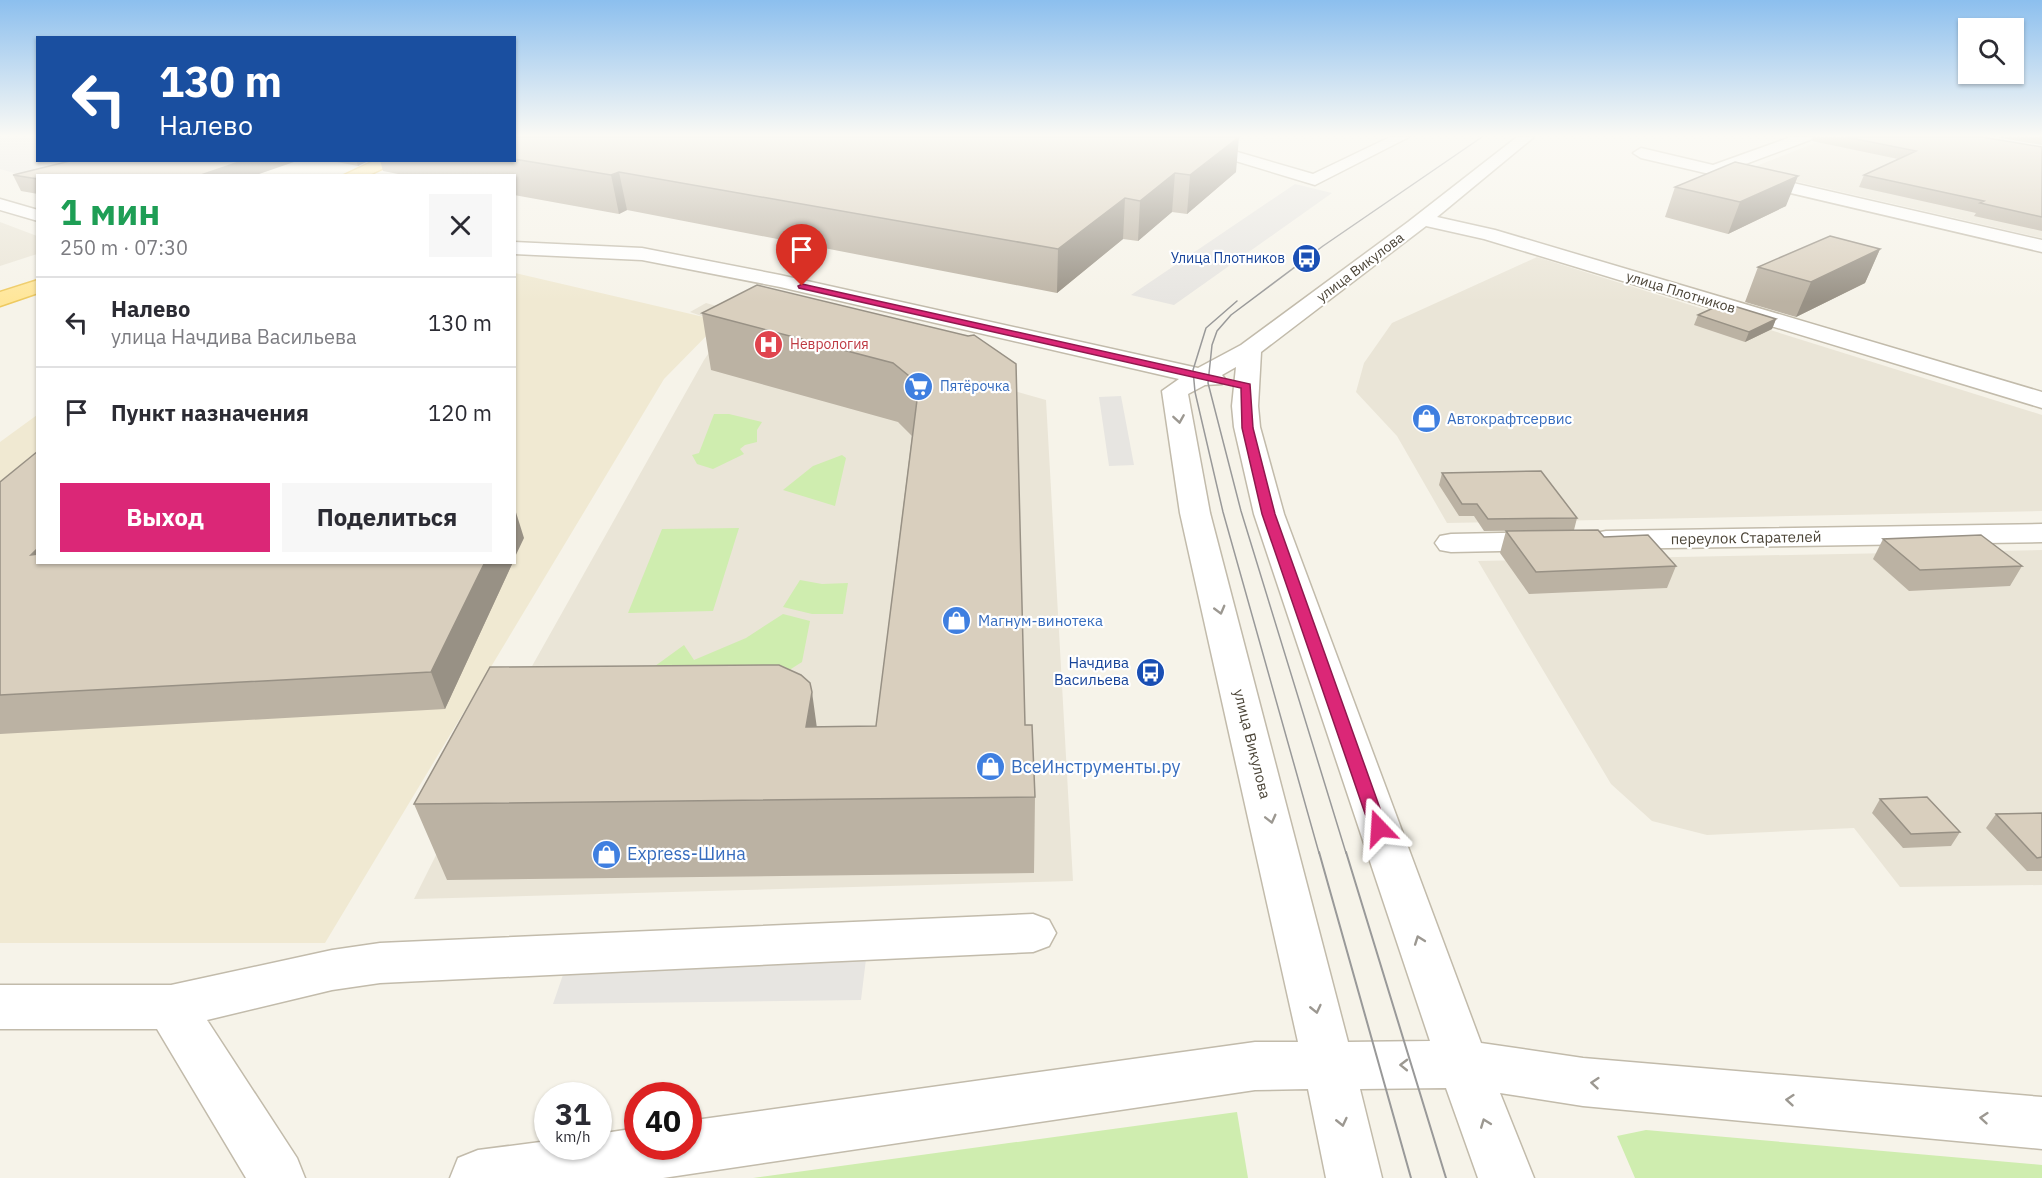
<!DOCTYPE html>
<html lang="ru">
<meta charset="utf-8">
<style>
:root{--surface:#fff;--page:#f7f7f7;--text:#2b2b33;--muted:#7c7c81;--line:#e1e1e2;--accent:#db2777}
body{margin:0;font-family:"IBM Plex Sans",sans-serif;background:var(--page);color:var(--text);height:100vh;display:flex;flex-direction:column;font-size:22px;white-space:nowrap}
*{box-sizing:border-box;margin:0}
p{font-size:20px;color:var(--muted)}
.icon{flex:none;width:33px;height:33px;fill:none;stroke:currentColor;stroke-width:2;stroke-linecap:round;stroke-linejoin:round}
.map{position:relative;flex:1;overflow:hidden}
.drawer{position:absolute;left:36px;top:174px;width:480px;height:390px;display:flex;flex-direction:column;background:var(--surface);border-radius:0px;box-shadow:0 2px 4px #0004}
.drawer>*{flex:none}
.top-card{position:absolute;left:36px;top:36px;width:480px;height:126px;border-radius:0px;box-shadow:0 2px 4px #0004;background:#1a4fa0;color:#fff;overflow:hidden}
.buttons{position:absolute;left:1958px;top:18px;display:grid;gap:12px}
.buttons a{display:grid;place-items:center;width:66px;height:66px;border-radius:0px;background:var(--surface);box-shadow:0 2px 4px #0004;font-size:30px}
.speed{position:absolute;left:534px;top:1082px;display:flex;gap:12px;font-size:30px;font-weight:700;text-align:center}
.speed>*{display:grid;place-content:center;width:78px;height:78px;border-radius:50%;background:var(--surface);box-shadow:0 2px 4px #0004;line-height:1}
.speed small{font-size:15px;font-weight:400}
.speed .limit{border:9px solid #d22;background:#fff;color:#111}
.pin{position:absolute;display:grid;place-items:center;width:51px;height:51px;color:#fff;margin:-62px -26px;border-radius:50% 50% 50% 0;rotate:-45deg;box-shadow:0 0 6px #0007}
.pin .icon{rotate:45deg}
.me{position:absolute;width:66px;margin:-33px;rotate:340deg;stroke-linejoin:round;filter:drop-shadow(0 0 4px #0008)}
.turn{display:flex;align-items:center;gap:21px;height:126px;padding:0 24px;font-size:27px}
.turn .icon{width:78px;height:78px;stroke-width:2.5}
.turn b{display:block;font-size:42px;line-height:51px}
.round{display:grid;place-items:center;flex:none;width:63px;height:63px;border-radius:0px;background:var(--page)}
.summary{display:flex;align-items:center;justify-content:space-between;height:102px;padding:0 24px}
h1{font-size:36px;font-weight:700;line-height:45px;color:#1e9e55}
.action{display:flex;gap:12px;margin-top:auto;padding:12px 24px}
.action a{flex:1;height:69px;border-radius:0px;background:var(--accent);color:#fff;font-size:24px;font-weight:700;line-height:69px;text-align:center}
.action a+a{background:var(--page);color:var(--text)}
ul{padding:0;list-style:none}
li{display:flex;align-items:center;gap:18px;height:90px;padding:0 24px;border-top:2px solid var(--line)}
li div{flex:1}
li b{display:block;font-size:22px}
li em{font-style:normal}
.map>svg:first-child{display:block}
</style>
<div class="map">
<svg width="2042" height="1178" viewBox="0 0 2042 1178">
<rect width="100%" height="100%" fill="#f6f3e9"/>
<!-- residential -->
<path fill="#eae5d7" d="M1830,137L2042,158V238L1746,170Z
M0,222L37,236V254L0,266Z
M1537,257L2042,415V511L1447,523L1397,436L1356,392L1364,363L1392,323Z
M706,303L1046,400L1073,881L414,899L522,684L704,360L728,325L690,312Z
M2042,550V885L1900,887L1854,828L1707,835L1652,821L1611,784L1478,561Z"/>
<!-- education -->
<path fill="#f0e9d2" d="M515,273L721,321L664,379L325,943H0V442L37,415L38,562H514Z"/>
<!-- green -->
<path fill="#cfedaf" d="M714,414H729L762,422L757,430V442L745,445L740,449L744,454L713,469L697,464L692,455L699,453Z
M842,455L846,458L835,506L783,490L813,466Z
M739,528L713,611L628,613L662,529Z
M800,580L822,584L848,583L843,614H812L783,607Z
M783,614L810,621L802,662L775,679L633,682L684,645L694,660L746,638Z
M1237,1112L1248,1178H753Z
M1646,1130L2042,1165V1178H1635L1617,1136Z"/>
<!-- parking -->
<path fill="#e7e5e1" d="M0,137H37L38,160L106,161L38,176L34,179L0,169Z
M1295,184L1332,193L1174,305L1131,295Z
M1121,396L1134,465L1109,466L1099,397Z
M866,959L861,1000L553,1004L567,963Z"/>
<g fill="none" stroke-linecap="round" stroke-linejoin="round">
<defs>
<path id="minor" d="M1163,137H1186L1313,174L1390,137H1409L1315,185L1166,140Z
M1517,137H1534L1437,217L1495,230L2042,392V408L1484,239L1426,226L1261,352L1258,406L1260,427L1284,514L1481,1043L1583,1058L2042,1097V1149L1583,1106L1500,1093L1534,1178H1478L1446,1088L1360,1089L1382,1178H1326L1308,1089L1255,1090L663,1178H450L458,1158L478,1150L548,1141V1146H598V1134L638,1128V1146H688V1121L1255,1042H1298L1180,513L1162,391L1179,379L780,287L642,260L514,254V242L642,248L780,275L1198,368L1241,345L1408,222ZM1236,367L1232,406L1234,427L1254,514L1430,1041L1348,1042L1210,513L1188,394L1205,385L1222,384L1225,379L1222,375Z
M1791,137H1813L1810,140L1732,169L2042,240V252L1641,158L1633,153L1641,148L1713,165Z
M0,199L38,210V221L0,210Z
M2042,524V542L1606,549L1595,547L1590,540L1595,533L1606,531Z
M1548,532L1559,534L1564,541L1559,548L1548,550L1451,552L1440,550L1435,543L1440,536L1451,534Z
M1033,914L1049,920L1056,933L1049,946L1033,952L380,983L332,990L207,1020L297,1158L305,1178H246L157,1029H0V985H171L332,950L380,943Z"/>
<path id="major" d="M376,160H401L367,176H342Z
M38,280V293L0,306V292Z"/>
</defs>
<!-- minor casing -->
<use href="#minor" stroke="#c2bbab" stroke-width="3"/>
<!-- major casing -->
<use href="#major" stroke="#eec95f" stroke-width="3"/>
<!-- minor -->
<use href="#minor" fill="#fff" fill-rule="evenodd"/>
<!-- major -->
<use href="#major" fill="#ffe699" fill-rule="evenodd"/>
<!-- tram-far1 -->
<path stroke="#999" stroke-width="1.5" d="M1237,301L1206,328L1193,370L1195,392L1223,512L1319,853
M1346,853L1241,511L1208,383L1212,345L1217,331L1231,315L1323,246L1482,137"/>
<!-- tram -->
<path stroke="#999" stroke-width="2" d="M1319,852L1411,1178
M1346,852L1446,1178"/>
</g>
<!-- wall -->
<path fill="#bbb2a3" d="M514,137L1236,172L1187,214L1172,212L1138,241L1123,239L1057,293L627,210L619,214L514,195V176H408L383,171L380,160H514Z
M1814,137H1983L2042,147V231L1974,216L1976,213L1859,187L1864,175L1898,159L1812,141Z
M1995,137H2042V145Z
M326,160H370L358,166Z
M294,162L38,176V194L21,191L13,175Z
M1675,187L1786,206L1728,234L1665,217Z
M1880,249L1865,283L1796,317L1745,302L1758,267Z
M702,313L968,336L1035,797L1034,873L447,880L414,804L817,727L876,726L912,436L898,422L711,370Z
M1698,315L1776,319L1772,329L1745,342L1694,325Z
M1442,473L1577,518L1574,530L1484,531L1474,516H1459L1439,485Z
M0,482L38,562H513L445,709L0,734Z
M1506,531L1604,537L1676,566L1667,588L1529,594L1500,553Z
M1883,539L2022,566L2010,586L1909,591L1873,559Z
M1880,799L1960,832L1951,846L1903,848L1872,813Z
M2042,813V871H2027L1986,828L1996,814Z"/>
<!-- shaded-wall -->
<path fill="#989185" d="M1239,137L1236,172L1187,214L1190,175Z
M245,160H294V162L253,176H198Z
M356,160H370L358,166Z
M619,172L627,210L619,214L611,175Z
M1175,173L1172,212L1138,241L1140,201Z
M1798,176L1786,206L1728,234L1740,202Z
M1125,198L1123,239L1057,293L1058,249Z
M1880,249L1865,283L1796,317L1811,282Z
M1776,319L1772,329L1745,342L1749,332Z
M514,506L524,538L514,559Z
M38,548V562L31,555Z
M485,562H513L445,709L431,672Z
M812,692L822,765L817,801L806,727Z"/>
<!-- building -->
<path fill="#d9cfbe" stroke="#989185" stroke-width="1.5" d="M514,137H1239L1190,175L1175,173L1140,201L1125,198L1058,249L619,172L611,175L514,159Z
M1846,137H1982L2042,147V217L1980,203L1984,201L1864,175L1916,151Z
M74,160H245L198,176H38V179L13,175Z
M1735,162L1798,176L1740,202L1675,187Z
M1830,236L1880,249L1811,282L1758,267Z
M757,285L968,336L974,335L1016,364L1025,725H1032L1035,797L414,804L490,667L779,665L801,675L810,683L812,692L806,727L876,726L919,384L893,363L702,313Z
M1724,303L1776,319L1749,332L1698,315Z
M38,451V548L31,555L38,554V562H485L431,672L0,695V482Z
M1541,471L1577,518L1488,519L1477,504H1462L1442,473Z
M1598,530L1604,537L1648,535L1676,566L1536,572L1506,531Z
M1981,535L2022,566L1920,570L1883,539Z
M1927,797L1960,832L1911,834L1880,799Z
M2042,813V857L2037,858L1996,814Z"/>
<!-- one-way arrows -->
<defs><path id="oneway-chevron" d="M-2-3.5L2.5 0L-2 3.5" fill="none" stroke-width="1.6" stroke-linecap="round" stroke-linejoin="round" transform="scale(1.5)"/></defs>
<g stroke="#9c9891">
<use href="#oneway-chevron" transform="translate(1179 419) rotate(81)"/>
<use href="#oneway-chevron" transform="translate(1220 610) rotate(75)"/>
<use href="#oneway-chevron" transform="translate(1271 819) rotate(76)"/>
<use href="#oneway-chevron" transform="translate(1419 940) rotate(-110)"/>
<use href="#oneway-chevron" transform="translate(1316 1009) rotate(77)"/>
<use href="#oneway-chevron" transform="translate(1404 1065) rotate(-179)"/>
<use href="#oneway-chevron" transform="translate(1595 1083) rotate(-175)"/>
<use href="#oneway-chevron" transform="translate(1790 1100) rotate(-175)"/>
<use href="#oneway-chevron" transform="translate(1984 1118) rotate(-175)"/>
<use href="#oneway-chevron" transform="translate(1342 1122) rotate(77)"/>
<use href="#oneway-chevron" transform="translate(1485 1123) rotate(-111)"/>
</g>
<!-- sky -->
<linearGradient id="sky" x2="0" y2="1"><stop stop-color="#8cbfee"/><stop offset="0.45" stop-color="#fbfaf5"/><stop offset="1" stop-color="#fbfaf5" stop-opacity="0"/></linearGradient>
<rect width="2042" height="302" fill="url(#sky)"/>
<!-- route -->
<path fill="#db2777" stroke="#8e194d" stroke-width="1.5" d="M802,284L1250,384L1253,428L1275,514L1387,828L1385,833H1372L1370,828L1262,514L1242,428L1241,388L799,288L798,286Z"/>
<!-- icons -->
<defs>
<symbol id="bus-disc" viewBox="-11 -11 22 22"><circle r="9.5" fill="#1a4fb4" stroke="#fff"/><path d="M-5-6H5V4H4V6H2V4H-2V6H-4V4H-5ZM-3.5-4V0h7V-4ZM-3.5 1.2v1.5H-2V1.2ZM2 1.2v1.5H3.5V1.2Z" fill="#fff"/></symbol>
<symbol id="hospital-disc" viewBox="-11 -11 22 22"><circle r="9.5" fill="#e0444e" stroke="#fff"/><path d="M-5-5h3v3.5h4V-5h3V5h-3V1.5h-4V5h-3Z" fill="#fff"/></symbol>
<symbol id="supermarket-disc" viewBox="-11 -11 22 22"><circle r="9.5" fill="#3f7fe0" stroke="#fff"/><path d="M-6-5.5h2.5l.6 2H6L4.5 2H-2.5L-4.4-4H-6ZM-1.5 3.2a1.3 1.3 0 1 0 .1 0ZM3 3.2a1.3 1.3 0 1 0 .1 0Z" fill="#fff"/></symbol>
<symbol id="shop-disc" viewBox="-11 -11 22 22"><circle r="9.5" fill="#3f7fe0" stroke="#fff"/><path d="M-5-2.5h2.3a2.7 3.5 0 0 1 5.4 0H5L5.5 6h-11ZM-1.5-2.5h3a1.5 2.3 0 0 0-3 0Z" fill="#fff"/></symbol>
</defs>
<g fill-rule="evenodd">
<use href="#bus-disc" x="1290" y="242" width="33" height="33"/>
<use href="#hospital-disc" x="752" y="328" width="33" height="33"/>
<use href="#supermarket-disc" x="902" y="370" width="33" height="33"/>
<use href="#shop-disc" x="1410" y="402" width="33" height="33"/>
<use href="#shop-disc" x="940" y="604" width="33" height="33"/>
<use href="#bus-disc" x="1134" y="656" width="33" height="33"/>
<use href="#shop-disc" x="974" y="750" width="33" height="33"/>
<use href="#shop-disc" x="590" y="838" width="33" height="33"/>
</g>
<g text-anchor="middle" stroke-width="4.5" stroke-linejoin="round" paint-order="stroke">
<!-- far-transit labels -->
<g font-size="14" fill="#164399" stroke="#fff" text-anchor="end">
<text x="1285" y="263">Улица Плотников</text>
</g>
<!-- far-street labels -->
<g font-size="14" fill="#4b4437" stroke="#fff">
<text transform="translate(1360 267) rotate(-37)" y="5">улица Викулова</text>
<text transform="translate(1681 292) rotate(17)" y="5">улица Плотников</text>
</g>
<!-- far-health labels -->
<g font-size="14" fill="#be3a42" stroke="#fff" text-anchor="start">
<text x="790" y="349">Неврология</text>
</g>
<!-- far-shop labels -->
<g font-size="14" fill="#366cbe" stroke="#fff" text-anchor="start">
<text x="940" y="391">Пятёрочка</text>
</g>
<!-- shop labels -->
<g font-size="15" fill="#366cbe" stroke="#fff" text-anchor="start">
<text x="1447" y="424">Автокрафтсервис</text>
<text x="978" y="626">Магнум-винотека</text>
</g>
<!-- street labels -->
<g font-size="15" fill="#4b4437" stroke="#fff">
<text transform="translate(1746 538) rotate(-1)" y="5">переулок Старателей</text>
<text transform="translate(1252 744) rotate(76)" y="5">улица Викулова</text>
</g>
<!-- transit labels -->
<g font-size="15" fill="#164399" stroke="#fff" text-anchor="end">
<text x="1129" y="668">Начдива<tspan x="1129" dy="17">Васильева</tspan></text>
</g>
<!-- near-shop labels -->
<g font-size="18" fill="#366cbe" stroke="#fff" text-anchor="start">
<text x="1011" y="773">ВсеИнструменты.ру</text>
<text x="627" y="860">Express-Шина</text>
</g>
</g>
</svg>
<div class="buttons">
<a><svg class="icon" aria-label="search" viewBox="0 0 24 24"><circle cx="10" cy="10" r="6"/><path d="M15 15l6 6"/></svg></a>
</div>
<div class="speed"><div>31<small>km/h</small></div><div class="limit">40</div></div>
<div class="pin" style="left:802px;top:286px;background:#d93025"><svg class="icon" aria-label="arrive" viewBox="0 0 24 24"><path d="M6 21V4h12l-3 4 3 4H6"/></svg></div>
<svg class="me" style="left:1379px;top:828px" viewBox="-20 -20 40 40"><path d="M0-17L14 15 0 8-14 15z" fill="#db2777" stroke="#fff" stroke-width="4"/></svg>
<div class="top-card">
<div class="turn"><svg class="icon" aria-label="left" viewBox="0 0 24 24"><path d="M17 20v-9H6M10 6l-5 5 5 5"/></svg><div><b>130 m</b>Налево</div></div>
</div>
<section class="drawer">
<div class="summary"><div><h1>1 мин</h1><p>250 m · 07:30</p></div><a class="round"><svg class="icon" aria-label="close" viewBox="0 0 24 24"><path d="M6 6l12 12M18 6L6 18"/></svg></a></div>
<ul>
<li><svg class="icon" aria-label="left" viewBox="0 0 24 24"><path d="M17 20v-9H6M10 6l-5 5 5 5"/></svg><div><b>Налево</b><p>улица Начдива Васильева</p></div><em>130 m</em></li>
<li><svg class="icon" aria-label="arrive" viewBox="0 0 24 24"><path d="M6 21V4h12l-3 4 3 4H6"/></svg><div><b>Пункт назначения</b></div><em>120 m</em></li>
</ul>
<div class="action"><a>Выход</a><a>Поделиться</a></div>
</section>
</div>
